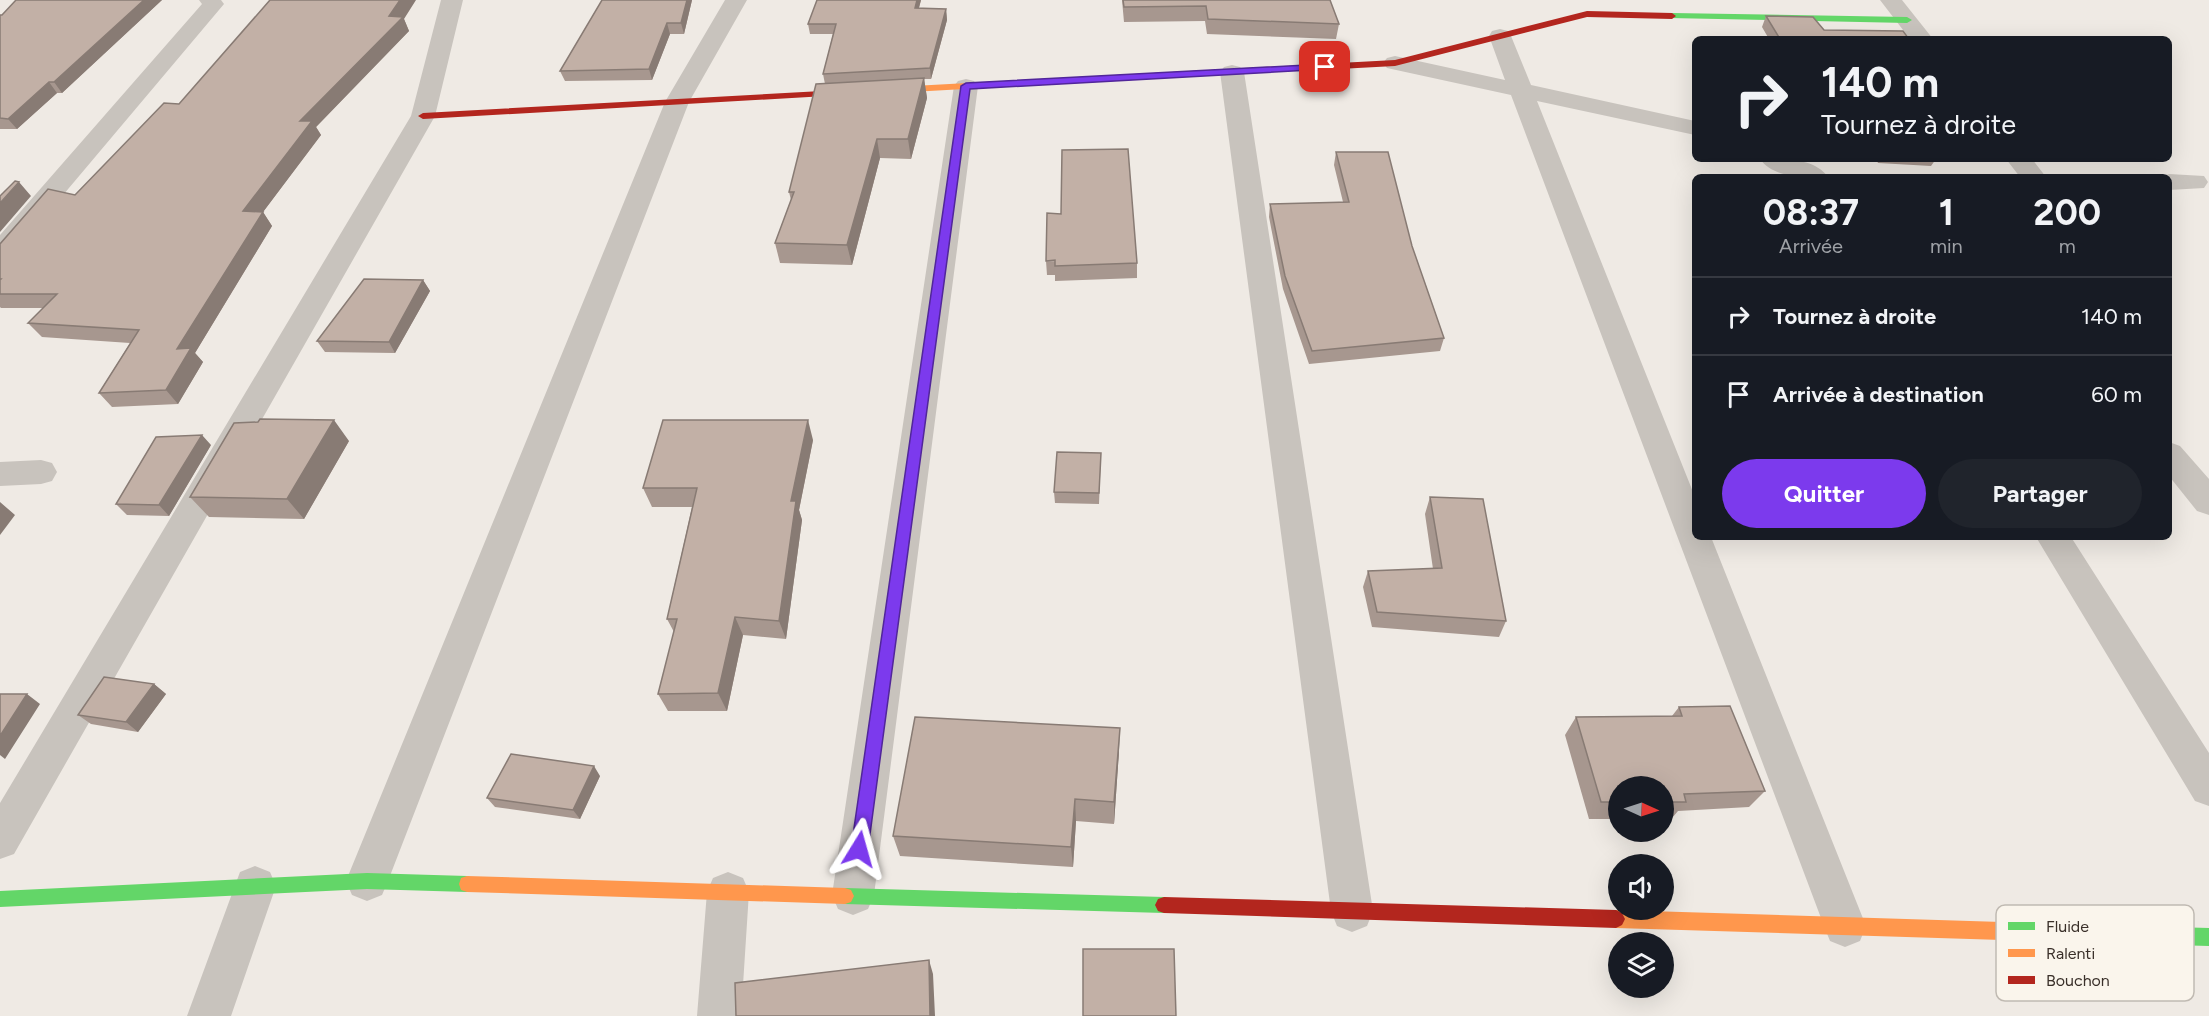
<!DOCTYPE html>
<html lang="fr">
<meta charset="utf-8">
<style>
:root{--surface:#171b24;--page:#20242c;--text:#f1f3f6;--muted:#9ea1a6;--line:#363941;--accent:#7c3aed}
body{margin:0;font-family:Figtree,sans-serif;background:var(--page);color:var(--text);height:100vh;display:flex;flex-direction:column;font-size:22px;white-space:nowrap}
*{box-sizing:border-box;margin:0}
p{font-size:20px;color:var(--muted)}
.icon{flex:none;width:33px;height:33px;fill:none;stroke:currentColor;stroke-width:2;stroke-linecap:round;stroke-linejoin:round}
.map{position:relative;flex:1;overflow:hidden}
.details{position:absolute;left:1692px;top:174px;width:480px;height:366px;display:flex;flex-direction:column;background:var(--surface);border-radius:9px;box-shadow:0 6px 24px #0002}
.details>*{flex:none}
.hud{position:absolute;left:1692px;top:36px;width:480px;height:126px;border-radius:9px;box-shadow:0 6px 24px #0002;background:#171b24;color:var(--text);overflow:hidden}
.needle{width:39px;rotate:93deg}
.controls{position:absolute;left:1608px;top:776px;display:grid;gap:12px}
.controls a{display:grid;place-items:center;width:66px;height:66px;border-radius:50%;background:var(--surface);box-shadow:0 6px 24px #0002;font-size:30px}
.pin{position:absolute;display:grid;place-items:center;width:51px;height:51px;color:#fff;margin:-26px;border-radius:12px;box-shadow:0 3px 9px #0006}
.me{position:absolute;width:66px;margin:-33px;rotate:8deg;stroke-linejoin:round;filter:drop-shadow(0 0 4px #0008)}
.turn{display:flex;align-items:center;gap:21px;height:126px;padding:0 30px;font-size:27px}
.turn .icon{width:78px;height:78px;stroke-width:2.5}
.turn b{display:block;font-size:42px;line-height:51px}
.eta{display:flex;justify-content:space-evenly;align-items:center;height:102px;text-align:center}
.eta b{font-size:36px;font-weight:700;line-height:42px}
.action{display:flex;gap:12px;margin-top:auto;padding:12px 30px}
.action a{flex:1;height:69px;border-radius:36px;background:var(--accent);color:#fff;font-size:24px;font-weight:700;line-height:69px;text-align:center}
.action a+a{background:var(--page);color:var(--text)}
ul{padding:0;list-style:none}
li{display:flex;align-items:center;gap:18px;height:78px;padding:0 30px;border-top:2px solid var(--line)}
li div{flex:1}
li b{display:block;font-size:22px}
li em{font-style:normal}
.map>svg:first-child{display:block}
</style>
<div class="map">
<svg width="2209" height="1016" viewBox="0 0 2209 1016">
<rect width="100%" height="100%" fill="#efeae4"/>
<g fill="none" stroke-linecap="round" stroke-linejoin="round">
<!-- street -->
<path fill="#c8c3bd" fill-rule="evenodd" d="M199,0H221L224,4L10,258L0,261V235L202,4Z
M441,0H463L435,116L14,854L0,859V803L411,116Z
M725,0H747L689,102L388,881L382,895L367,901L352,895L346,881L665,102Z
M1880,0H1902L1933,39H1910Z
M1500,29L1508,31L1511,36L1531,85L1695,121V135L1537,101L1695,497V537H1711L1866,926L1860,941L1845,947L1830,941L1824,926L1511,95L1387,68L1383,63L1387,58L1395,56L1505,80L1489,36L1492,31Z
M1232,65L1240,67L1244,72L1373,911L1367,926L1352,932L1337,926L1331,911L1220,72L1224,67Z
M966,79L974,81L978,86L874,895L868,909L853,915L838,909L832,895L954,86L958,81Z
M1760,159C1782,159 1814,157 1828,177C1806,177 1774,179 1760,159Z
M2006,159H2032L2046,177H2020Z
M2169,174L2204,176L2208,182L2204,188L2169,190V177H2160Z
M2169,442L2180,446L2209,479V515L2197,511L2169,476Z
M41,460L52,463L57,472L52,481L41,484L0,486V462Z
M2036,537H2071L2209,753V806L2195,801Z
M255,866L270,872L276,886L231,1016H187L240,872Z
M728,872L743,878L749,892L741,1016H697L707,892L713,878Z"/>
<!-- fast -->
<path fill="#63d668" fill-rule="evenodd" d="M1672,13L1907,17L1912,20L1907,23L1669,18V14Z
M367,873L467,876L473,878L475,884L473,890L467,892L367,889L0,907V891Z
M845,888L1164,897L1170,899L1173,905L1170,911L1164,913L845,904L839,902L836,896L839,890Z
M2102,925L2209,928V946L2102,943L2096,940L2093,934L2096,928Z"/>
<!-- slow -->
<path fill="#ff974d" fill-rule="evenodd" d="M1320,64L1325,67L1323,69L840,96L835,93L840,90Z
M467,876L845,888L851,890L854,896L851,902L845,904L467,892L461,890L459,884L461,878Z
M1616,910L2102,925L2108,928L2111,934L2108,940L2102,943L1616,928L1610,925L1607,919L1610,913Z"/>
<!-- jam -->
<path fill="#b3261e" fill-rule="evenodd" d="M1587,11L1672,13L1676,16L1672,19L1587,17L1395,66L1320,70L1315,67L1320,64L1395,60Z
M840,90L843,91V95L423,119L418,116L423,113Z
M1164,897L1616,910L1622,913L1625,919L1622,925L1616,928L1164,913L1158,911L1155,905L1158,899Z"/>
</g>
<!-- wall -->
<path fill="#a7978f" d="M16,0H162L62,93H57L17,129H0V15H2Z
M602,0H692L684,34H670L652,80L565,81L560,71Z
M921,0L919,8L946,9L947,20L931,79H924L927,98L911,159L880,158L852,265L780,263L775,243L791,200L789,192L825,84L823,74L833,34H810L808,24Z
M1122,0H1330L1339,24L1336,39L1207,34L1205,21L1124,22Z
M1766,16L1824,30L1909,39H1769L1762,27Z
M404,19L409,31L316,127L321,135L263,212L272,226L195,353L203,362L178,404L112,407L99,393L130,343L42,337L28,323L43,308H1L0,307V244L75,195L179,104Z
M1336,152L1412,246L1444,338L1440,351L1309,364L1283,289L1269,217L1270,204L1343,202L1334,165Z
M1876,159H1936L1931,166L1878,163Z
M1046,261L1137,263V278L1055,281V275H1047Z
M423,280L430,291L395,353L325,352L317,341Z
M813,440L799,510L802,520L786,639L743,635L727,711H668L658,694L674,632L667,619L692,507H652L643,488Z
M349,441L304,519L209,517L190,497Z
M211,445L169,516L127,515L116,504Z
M1101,453L1099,504L1055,503L1054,492Z
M1430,497L1506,621L1499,637L1372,627L1363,587L1368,571L1433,569L1425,514Z
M154,684L166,694L138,732L91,724L78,715Z
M1679,707L1765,791L1749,807L1678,811L1672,818H1664V786H1618V819H1589L1565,735L1576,717L1672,716Z
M1119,751L1114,824L1076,821L1073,867L900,856L893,836Z
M600,776L580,819L495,807L487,798Z"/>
<!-- shaded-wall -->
<path fill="#887b74" d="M144,0H162L62,93L54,82Z
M400,0H416L404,19L409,31L316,127L321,135L263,212L272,226L195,353L203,362L178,404L166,390L177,349L243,211L300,121L389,16Z
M687,0H692L684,34L681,23Z
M917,0H921L916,18L915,8Z
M946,9L947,20L931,79L930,68Z
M667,23L670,34L652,80L649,69Z
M924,78L927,98L911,159L908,139Z
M49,82L57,93L17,129L8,119Z
M877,139L880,158L852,265L847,245Z
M19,182L31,196L0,232V203Z
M423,280L430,291L395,353L389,342Z
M334,420L349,441L304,519L287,499Z
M808,420L813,440L799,510L802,520L786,639L779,621L791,501Z
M202,435L211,445L169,516L159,505Z
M0,502L15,515L0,535Z
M735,617L743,635L727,711L718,693Z
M154,684L166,694L138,732L126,722Z
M27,694L40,704L5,759L0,755V736Z
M1120,728L1119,751L1114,824V802Z
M594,766L600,776L580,819L573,810Z
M1075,799L1076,821L1073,867L1071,847Z
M929,960L933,974L935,1016H930Z"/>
<!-- building -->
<path fill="#c2b0a6" stroke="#887b74" stroke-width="1.5" d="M16,0H144L54,82H49L8,119L0,118V15H2Z
M270,0H400L389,16L403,17L300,121H312L243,211L263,212L177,349L191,348L166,390L99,393L139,330L28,323L57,294H0V280L1,279H0V244L48,189L75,195L164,103L179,104Z
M602,0H687L681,23H667L649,69L560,71Z
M817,0H917L915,8L946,9L930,68L823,74L836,24H808Z
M1123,0H1330L1339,24L1208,19L1206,6L1124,7Z
M1766,16L1813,17L1824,30L1903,31L1909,39H1780Z
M924,78L908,139H877L847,245L775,243L794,192H789L816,84Z
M1128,149L1137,263L1055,266V260L1046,261L1047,213L1061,214L1062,150Z
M1336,152H1388L1412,246L1444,338L1312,351L1285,276L1270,204L1349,202Z
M15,181L19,182L0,203V196Z
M364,279L423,280L389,342L317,341Z
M260,419L334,420L287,499L190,497L234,423L258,422Z
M663,420H808L791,501H796L779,621L735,617L718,693L658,694L677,619H667L697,488H643Z
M202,435L159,505L116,504L156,437Z
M1057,452L1101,453L1099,493L1054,492Z
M1430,497L1483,499L1506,621L1377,612L1368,571L1442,568Z
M104,677L154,684L126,722L78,715Z
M0,694H27L0,736Z
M1730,706L1765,791L1684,794L1686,802H1664V786H1618V802H1601L1576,717L1682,716L1679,707Z
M915,717L1120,728L1114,802L1075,799L1071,847L893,836Z
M511,754L594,766L573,810L487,798Z
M1083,949H1174L1176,1016H1083Z
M929,960L930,1016H736L735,983Z"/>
<!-- route -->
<path fill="#7c3aed" stroke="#51269a" stroke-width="1.5" d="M1325,64L1330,67L1328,69L970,89L868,849L865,855L859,857L853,855L851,849L961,86L966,83Z"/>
<!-- legend -->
<rect x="1996" y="905" width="198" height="96" rx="9" fill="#faf5ec" stroke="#c0bab2" stroke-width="1.5"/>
<rect x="2008" y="922" width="27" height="8" fill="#63d668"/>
<rect x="2008" y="949" width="27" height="8" fill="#ff974d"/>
<rect x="2008" y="976" width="27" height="8" fill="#b3261e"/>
<g font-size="16" fill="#3a302a">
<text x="2046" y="932">Fluide</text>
<text x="2046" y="959">Ralenti</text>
<text x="2046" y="986">Bouchon</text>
</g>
</svg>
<div class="controls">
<a><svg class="needle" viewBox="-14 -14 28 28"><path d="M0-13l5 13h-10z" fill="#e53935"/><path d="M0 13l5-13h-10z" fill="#9ea1a6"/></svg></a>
<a><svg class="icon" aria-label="sound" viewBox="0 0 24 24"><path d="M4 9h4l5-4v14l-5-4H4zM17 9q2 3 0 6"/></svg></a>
<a><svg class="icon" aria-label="layers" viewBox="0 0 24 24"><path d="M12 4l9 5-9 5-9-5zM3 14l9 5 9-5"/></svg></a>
</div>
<div class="pin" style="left:1325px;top:67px;background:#d93025"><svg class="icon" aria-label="arrive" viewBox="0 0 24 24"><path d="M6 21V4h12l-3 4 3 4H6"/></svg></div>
<svg class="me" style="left:859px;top:849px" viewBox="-20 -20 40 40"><path d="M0-17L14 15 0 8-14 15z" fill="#7c3aed" stroke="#fff" stroke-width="4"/></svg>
<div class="hud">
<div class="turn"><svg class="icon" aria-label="right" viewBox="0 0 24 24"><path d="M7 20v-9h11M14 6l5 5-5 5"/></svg><div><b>140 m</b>Tournez à droite</div></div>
</div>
<section class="details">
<div class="eta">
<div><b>08:37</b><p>Arrivée</p></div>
<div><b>1</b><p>min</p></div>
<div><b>200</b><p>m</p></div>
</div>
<ul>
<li><svg class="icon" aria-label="right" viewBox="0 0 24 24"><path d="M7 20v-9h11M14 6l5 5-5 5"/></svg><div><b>Tournez à droite</b></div><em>140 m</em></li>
<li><svg class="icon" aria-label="arrive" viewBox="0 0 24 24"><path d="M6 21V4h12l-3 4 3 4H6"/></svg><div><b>Arrivée à destination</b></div><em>60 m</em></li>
</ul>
<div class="action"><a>Quitter</a><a>Partager</a></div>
</section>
</div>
